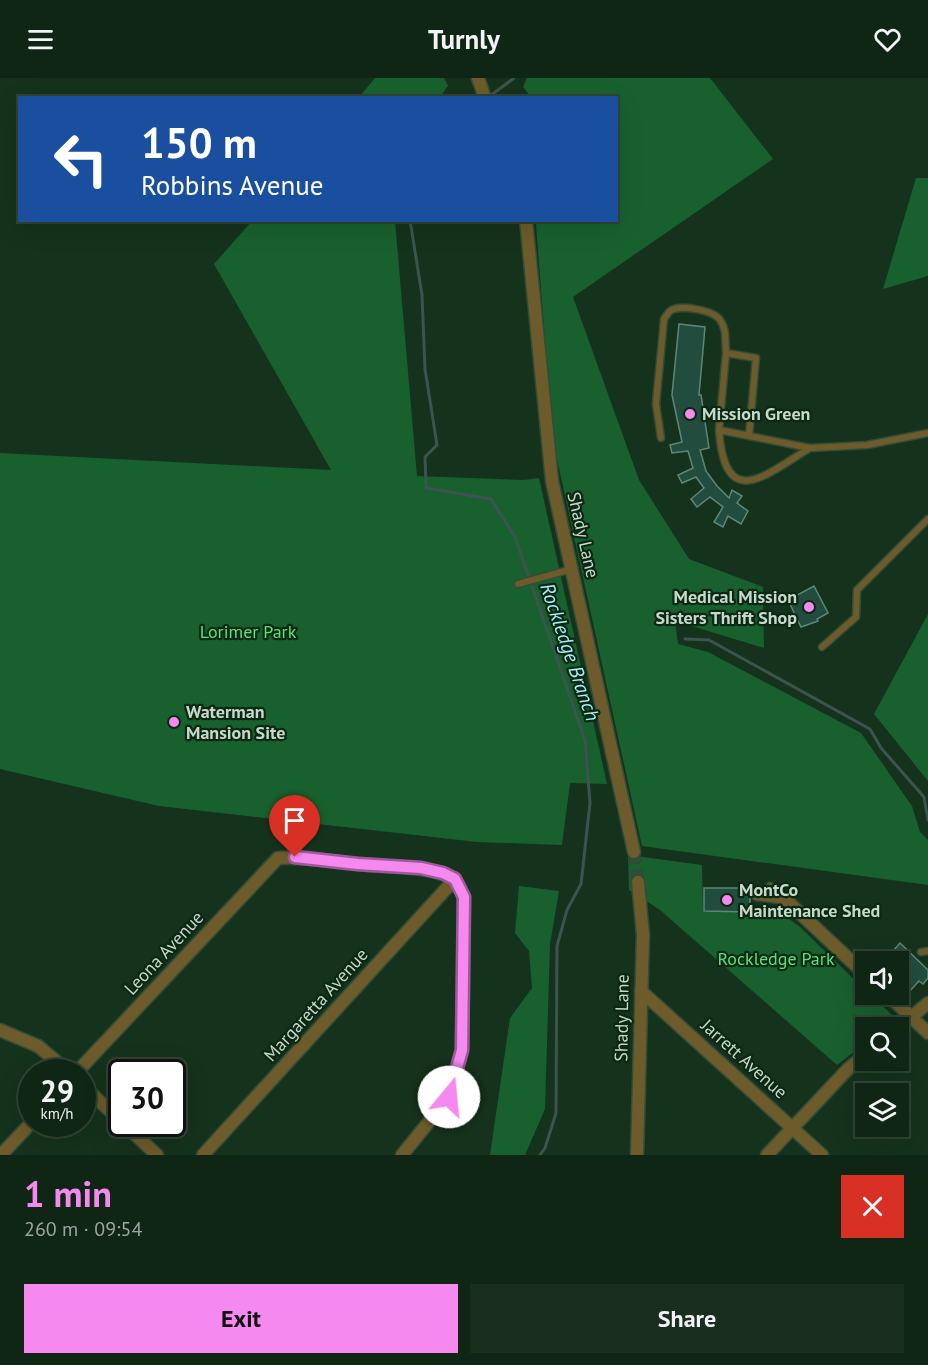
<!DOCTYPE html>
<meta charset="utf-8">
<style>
:root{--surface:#102615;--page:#192e1e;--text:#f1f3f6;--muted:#9ca5a0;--line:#304334;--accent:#f589ef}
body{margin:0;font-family:"PT Sans",sans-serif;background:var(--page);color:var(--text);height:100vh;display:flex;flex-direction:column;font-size:22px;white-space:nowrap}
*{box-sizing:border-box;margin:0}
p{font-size:20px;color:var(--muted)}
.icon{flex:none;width:33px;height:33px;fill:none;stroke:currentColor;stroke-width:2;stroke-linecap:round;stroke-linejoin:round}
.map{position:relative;height:1077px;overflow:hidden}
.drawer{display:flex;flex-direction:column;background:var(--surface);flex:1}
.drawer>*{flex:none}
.banner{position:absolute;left:18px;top:18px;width:600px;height:126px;border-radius:0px;box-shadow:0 6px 24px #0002,0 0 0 2px var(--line);background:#1a4fa0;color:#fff;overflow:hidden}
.tools{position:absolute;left:855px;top:873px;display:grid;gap:12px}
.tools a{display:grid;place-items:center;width:54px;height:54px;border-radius:0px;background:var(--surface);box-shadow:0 6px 24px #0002,0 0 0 2px var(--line);font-size:30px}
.speed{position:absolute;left:18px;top:981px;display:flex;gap:12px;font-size:30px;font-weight:700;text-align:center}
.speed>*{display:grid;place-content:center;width:78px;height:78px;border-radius:50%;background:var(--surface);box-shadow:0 6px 24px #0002,0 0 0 2px var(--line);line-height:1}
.speed small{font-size:15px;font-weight:400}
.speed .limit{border:3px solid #111;border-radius:9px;background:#fff;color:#111}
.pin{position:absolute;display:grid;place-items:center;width:51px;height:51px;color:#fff;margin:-62px -26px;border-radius:50% 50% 50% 0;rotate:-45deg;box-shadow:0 0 6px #0007}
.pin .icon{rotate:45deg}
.me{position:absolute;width:66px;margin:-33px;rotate:17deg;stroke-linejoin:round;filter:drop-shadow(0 0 4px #0008)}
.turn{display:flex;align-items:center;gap:21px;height:126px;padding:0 24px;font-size:27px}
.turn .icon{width:78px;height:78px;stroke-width:2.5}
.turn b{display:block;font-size:42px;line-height:51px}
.round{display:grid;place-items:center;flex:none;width:63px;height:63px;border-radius:0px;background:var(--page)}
.summary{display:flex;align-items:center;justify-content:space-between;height:102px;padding:0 24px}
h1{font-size:36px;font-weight:600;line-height:45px;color:var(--accent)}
.cta{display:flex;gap:12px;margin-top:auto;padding:12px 24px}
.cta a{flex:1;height:69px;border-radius:0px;background:var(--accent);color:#111;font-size:24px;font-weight:600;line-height:69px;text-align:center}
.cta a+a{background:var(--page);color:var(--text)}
header{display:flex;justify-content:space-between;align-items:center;height:78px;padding:0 24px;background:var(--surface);font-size:27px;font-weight:600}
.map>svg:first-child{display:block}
</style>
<header><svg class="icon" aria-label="menu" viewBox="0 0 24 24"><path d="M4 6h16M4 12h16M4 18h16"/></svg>Turnly<svg class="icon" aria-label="heart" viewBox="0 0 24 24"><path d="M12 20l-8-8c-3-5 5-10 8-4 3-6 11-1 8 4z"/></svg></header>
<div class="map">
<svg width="928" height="1077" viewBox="0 0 928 1077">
<rect width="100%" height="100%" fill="#15321c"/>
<!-- green -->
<path fill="#18612e" d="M375,0H444L448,8L440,19H359Z
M527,0H710L773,81L573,219L639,402L689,481L763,509L764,570L675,543L678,566L708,574L861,655L912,728L920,754L928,762V807L642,768L553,363L536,147L539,143L616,142V20L531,19L523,9Z
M916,100H928V198L883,211Z
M252,143H395L417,398L523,402L539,400L607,706L570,705L562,767L477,764L159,728L0,691V375L331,392L214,186Z
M928,536V703L874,636Z
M628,777L702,787L703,834H779L799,848L865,912L866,916L871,917L896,941L885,949L866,950L865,965L837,987L660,832L629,812Z
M519,808L559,813L550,866L545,1031L525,1077H490L510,940L532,910L529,873L515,855Z"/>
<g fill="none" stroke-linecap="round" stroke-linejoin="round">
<!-- stream -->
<path stroke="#3d5351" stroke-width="3" d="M490,18L514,0
M410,142L422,217L425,291L437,367L425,379L426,410L491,421L515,459L585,662L590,725L581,806L567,832L557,868L556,1035L545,1070L540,1077
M685,561L709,562L870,651L881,670L924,719L928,742"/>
</g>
<!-- building -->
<path fill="#214c3e" stroke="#5d8878" stroke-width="1.5" d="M679,246L705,249L699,317H701L709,370L700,372L706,393L717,408L729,420L732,412L742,418L737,425L748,433L741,446L728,438L723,449L714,444L723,429L710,419L697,429L691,421L704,410L696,399L682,405L678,397L693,390L688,373L672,375L670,367L682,364L672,317Z
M814,508L828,535L817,541L818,543L801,549L788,522Z
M704,810H750V834L704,833Z
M900,865L928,892V900L923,906L919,903L909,914L898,904V884H883Z"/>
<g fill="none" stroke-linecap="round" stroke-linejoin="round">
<!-- minor-tunnel -->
<path stroke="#304b36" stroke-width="12" stroke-dasharray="12 6" stroke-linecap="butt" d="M634,774L638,804"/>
<defs>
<path id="service" d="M719,352L726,275L756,280L749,358
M661,360L656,326L664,241C666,238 668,235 670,233C679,226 714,232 720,242C727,251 725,264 726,275
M810,370C765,397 725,435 719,352L810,370L867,367L928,355
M518,506L572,491
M822,569L856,539L857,512L928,441
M770,808L771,821
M756,819L787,823
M921,874L928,873"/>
<path id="minor" d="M478,0L485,20
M526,142L552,403L634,774
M787,823L866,897
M641,913L822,1077
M887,916L928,955
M898,950L928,925
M0,952L38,968L69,994
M77,994L278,780C305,778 331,784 358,786C391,790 425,786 455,801
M82,1007L122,1044
M124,1046L157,1077
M1,1077L32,1044
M203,1077L455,801
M402,1077L449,1019L462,972L464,819L455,801
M637,1077L643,857L638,804
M767,1077L848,991L866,976"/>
</defs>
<!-- service casing -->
<use href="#service" stroke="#314d38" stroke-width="9"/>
<!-- minor casing -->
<use href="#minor" stroke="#314d38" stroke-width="15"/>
<!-- service -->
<use href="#service" stroke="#6d5b2b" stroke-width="6"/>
<!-- minor -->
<use href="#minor" stroke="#6d5b2b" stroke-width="12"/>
</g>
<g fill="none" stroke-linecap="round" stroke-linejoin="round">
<defs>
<path id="route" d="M295,779L358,786L421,790L443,795L455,801L464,819L462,972L449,1019"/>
</defs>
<!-- route casing -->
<use href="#route" stroke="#9f599b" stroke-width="15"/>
<!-- route -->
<use href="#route" stroke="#f589ef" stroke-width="10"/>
</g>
<!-- markers -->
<g fill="#f589ef" stroke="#0b2812" stroke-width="2">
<circle cx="690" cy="336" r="6"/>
<circle cx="809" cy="529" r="6"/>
<circle cx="174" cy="644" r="6"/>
<circle cx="727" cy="822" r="6"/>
</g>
<g text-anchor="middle" stroke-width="4.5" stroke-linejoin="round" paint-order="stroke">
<!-- poi labels -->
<g font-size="18" font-weight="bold" fill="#c7d9ca" stroke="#0b2812" text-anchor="start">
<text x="702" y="342">Mission Green</text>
<text x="797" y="525" text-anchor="end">Medical Mission<tspan x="797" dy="21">Sisters Thrift Shop</tspan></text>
<text x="186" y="640">Waterman<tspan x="186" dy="21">Mansion Site</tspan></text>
<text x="739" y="818">MontCo<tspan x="739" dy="21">Maintenance Shed</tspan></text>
</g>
<!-- street labels -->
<g font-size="18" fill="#c7d9ca" stroke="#0b2812">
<text transform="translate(583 457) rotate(77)" y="6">Shady Lane</text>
<text transform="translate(164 875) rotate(-47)" y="6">Leona Avenue</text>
<text transform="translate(316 927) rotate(-48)" y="6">Margaretta Avenue</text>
<text transform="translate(622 940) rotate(-89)" y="6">Shady Lane</text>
<text transform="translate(744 981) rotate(42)" y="6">Jarrett Avenue</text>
</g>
<!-- park labels -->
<g font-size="18" fill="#59e37d" stroke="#0b2812">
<text x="248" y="560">Lorimer Park</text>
<text x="776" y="887">Rockledge Park</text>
</g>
<!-- water labels -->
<g font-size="20" font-style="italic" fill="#a6effb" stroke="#0b2812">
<text transform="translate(570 574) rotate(71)" y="7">Rockledge Branch</text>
</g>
</g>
</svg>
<div class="tools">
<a><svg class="icon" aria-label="sound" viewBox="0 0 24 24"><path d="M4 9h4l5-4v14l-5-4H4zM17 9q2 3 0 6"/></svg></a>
<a><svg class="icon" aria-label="search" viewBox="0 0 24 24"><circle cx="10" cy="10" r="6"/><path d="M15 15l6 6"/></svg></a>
<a><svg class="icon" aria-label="layers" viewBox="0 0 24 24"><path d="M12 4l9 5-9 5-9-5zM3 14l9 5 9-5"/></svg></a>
</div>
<div class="speed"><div>29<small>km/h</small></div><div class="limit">30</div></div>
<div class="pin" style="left:295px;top:779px;background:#d93025"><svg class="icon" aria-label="arrive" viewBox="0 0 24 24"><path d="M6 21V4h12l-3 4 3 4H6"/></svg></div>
<svg class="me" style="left:449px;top:1019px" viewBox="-20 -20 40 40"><circle r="19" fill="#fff"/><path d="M0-13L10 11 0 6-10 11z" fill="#f589ef"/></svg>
<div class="banner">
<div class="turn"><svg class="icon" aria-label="left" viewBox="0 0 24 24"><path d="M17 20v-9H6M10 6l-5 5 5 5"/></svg><div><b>150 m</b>Robbins Avenue</div></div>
</div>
</div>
<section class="drawer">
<div class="summary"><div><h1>1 min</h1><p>260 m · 09:54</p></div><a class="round" style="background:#d93025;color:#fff"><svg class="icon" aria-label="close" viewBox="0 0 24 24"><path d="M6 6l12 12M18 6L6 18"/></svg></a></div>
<div class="cta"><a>Exit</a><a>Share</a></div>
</section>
